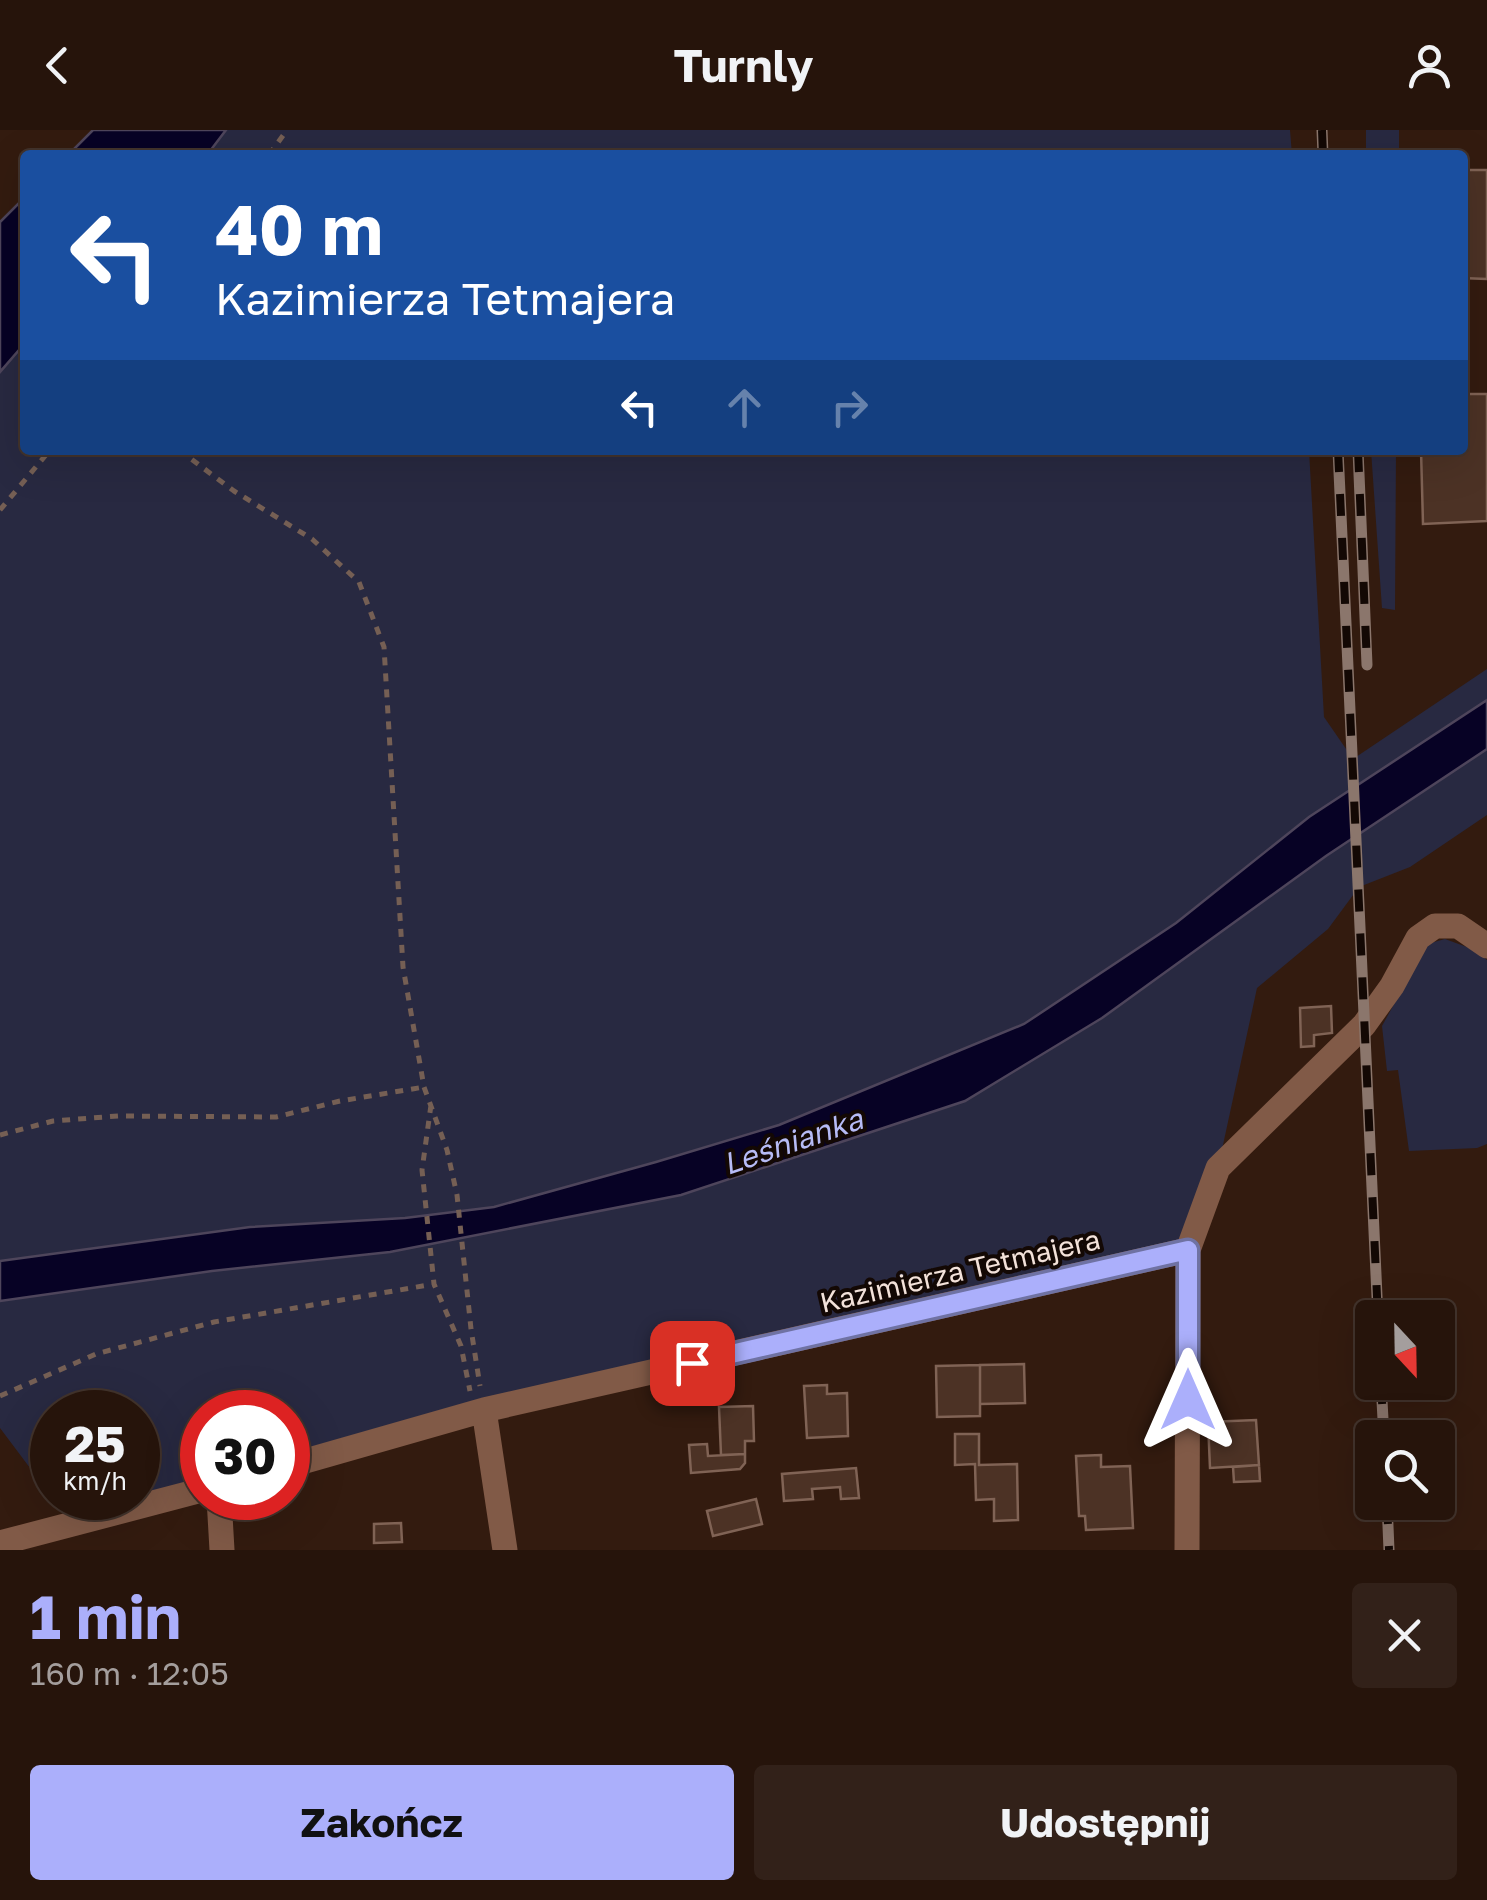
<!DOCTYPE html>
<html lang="pl">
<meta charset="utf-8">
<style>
:root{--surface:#26140b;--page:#322119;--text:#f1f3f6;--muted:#a49e9d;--line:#42332c;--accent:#abaffb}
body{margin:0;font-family:"Golos Text",sans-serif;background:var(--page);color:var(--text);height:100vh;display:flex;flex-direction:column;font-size:38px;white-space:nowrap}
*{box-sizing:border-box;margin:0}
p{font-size:32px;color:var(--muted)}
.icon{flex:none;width:55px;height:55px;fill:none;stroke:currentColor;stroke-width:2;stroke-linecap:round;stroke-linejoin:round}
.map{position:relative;height:1420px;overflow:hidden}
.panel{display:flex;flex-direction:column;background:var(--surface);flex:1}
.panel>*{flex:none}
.banner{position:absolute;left:20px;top:20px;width:1448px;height:305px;border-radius:10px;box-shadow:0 10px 40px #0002,0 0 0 2px var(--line);background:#1a4fa0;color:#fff;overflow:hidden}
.needle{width:65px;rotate:158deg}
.buttons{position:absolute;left:1355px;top:1170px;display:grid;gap:20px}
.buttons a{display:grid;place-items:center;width:100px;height:100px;border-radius:10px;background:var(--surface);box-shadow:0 10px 40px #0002,0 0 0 2px var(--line);font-size:50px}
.speed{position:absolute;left:30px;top:1260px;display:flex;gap:20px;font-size:50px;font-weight:700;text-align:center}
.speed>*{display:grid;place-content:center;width:130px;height:130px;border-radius:50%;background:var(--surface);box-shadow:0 10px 40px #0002,0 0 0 2px var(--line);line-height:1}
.speed small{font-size:25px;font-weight:400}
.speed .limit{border:15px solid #d22;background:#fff;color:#111}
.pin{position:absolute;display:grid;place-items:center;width:85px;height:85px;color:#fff;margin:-42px;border-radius:20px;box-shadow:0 5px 15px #0006}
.me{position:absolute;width:110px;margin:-55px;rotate:0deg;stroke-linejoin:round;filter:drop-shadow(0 0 8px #0008)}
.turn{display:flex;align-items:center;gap:35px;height:210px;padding:0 30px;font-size:45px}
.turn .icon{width:130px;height:130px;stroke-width:2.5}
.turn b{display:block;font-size:70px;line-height:85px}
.lanes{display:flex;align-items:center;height:95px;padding:0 30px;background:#0003;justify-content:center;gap:50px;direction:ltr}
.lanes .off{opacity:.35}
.round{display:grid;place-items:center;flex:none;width:105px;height:105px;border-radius:10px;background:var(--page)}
.headline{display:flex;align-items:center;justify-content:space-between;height:170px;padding:0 30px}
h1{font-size:60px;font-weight:700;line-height:75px;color:var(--accent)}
.primary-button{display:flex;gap:20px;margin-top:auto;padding:20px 30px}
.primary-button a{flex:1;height:115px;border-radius:10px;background:var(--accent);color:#111;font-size:40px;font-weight:700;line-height:115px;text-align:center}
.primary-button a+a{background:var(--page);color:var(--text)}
header{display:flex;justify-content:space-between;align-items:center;height:130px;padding:0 30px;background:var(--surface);font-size:45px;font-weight:700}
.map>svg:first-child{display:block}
</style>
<header><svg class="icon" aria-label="back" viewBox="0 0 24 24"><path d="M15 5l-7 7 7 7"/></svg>Turnly<svg class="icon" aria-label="person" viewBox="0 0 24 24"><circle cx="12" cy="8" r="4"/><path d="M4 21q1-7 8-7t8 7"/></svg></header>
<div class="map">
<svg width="1487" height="1420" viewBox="0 0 1487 1420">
<rect width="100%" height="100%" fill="#331b0f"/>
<!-- green -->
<path fill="#282941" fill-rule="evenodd" d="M226,0H1290L1292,25H207Z
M1366,0H1399V25H1366Z
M25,213V320H1309L1324,587L1353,629L1487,539V685L1410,737L1359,757L1328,799L1257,858L1218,1038L1188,1120L288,1336V1282H202V1360L131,1380L54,1370L0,1298V242ZM52,1282H138V1368H52Z
M1371,320H1396L1395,480L1382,478Z
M1445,809L1475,820L1487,830V1014L1477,1018L1409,1021L1398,940L1387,941L1382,896L1427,814Z"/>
<!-- water -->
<path fill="#070225" stroke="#4e455b" stroke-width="2.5" d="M93,0H226L207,25H68Z
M25,67V213L0,242V92Z
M1487,570V619L1326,726L1102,888L965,971L681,1065L390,1122L212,1141L0,1171V1131L250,1097L405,1088L494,1077L656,1032L779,995L1024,894L1176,793L1309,687Z"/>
<!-- building -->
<path fill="#4c3225" stroke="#806355" stroke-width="2.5" d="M1462,40H1487V149L1462,148Z
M1462,264H1487V391L1423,394L1421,320H1462Z
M1331,876L1332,903L1314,905V916L1301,917L1300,878Z
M1024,1234L1025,1273L980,1274V1235Z
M980,1235V1286L937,1287L936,1236Z
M827,1255V1264L847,1263L848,1306L807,1308L804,1256Z
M753,1276L754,1311H745V1324L721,1325L719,1277Z
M1256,1290L1259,1335L1210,1338L1208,1292Z
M955,1304H979V1335L1017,1334L1018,1390L994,1391V1369L976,1370L975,1334L955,1335Z
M707,1314L708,1326L745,1324V1333L740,1339L691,1343L689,1315Z
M1101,1325V1337L1130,1336L1133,1398L1086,1400L1085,1386H1079L1076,1326Z
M1259,1335L1260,1351L1234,1352L1233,1337Z
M856,1338L859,1368L841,1369L840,1357L812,1359L813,1369L784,1371L782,1344Z
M756,1369L762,1394L713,1406L707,1381Z
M401,1393L402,1412L374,1413V1394Z"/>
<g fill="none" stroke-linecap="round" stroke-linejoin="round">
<!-- path -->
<path stroke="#755f54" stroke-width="5" stroke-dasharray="8 8" stroke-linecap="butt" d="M269,25L287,0
M179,320L234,361L312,409L359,452L384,517L403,837L424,957L447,1020L457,1065L471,1199L480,1256
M0,380L50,320
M431,975L422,1040L434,1154L461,1216L470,1261
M0,1005L53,991L118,986L276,987L340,971L424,957
M0,1266L96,1224L214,1192L434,1154"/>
<!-- minor -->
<path stroke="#815a47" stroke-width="25" d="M484,1280L505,1420
M288,1336L484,1280L1188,1120L1218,1038L1364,895L1392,856L1418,808L1435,796H1458L1487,816
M219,1368L222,1420
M0,1413L202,1360
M1187,1420L1188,1120"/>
<defs>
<path id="rail" d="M1322,0L1323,25
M1338,320L1378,1188
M1358,320L1367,535
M1381,1252L1384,1308
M1387,1372L1389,1420"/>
</defs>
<!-- rail casing -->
<use href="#rail" stroke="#8b766c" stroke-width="11"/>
<!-- rail -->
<use href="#rail" stroke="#130804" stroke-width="8" stroke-dasharray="22" stroke-linecap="butt"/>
</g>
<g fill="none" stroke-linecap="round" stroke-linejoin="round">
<defs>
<path id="route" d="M692,1233L1188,1120V1270"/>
</defs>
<!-- route casing -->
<use href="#route" stroke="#6f72a3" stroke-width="25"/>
<!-- route -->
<use href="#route" stroke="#abaffb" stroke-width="18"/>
</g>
<g text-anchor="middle" stroke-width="8" stroke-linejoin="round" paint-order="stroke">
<!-- street labels -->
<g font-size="28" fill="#f3e2da" stroke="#130804">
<text transform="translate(960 1141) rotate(-13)" y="10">Kazimierza Tetmajera</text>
</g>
<!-- water labels -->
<g font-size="30" font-style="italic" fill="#b6bbf5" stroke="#130804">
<text transform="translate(793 1012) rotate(-19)" y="10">Leśnianka</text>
</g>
</g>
</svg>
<div class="buttons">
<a><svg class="needle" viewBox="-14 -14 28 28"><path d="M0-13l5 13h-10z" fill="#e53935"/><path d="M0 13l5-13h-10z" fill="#a49e9d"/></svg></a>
<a><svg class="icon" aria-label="search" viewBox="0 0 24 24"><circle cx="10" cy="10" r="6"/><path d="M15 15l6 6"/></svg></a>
</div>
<div class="speed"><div>25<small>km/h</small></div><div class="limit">30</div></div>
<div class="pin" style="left:692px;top:1233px;background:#d93025"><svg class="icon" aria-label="arrive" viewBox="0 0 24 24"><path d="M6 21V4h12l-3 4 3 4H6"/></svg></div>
<svg class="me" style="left:1188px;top:1270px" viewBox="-20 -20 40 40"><path d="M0-17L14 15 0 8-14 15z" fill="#abaffb" stroke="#fff" stroke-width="4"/></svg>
<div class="banner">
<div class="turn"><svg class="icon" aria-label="left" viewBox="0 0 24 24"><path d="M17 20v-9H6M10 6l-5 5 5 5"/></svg><div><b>40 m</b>Kazimierza Tetmajera</div></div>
<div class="lanes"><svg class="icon" aria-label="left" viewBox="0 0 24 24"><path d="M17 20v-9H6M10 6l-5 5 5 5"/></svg><svg class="icon off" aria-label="ahead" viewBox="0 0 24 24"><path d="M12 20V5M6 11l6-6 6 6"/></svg><svg class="icon off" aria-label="right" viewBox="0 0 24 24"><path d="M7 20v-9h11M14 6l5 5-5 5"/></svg></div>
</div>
</div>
<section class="panel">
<div class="headline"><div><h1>1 min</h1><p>160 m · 12:05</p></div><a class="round"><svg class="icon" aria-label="close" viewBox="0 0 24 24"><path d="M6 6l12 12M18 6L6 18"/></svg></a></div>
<div class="primary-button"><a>Zakończ</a><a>Udostępnij</a></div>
</section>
